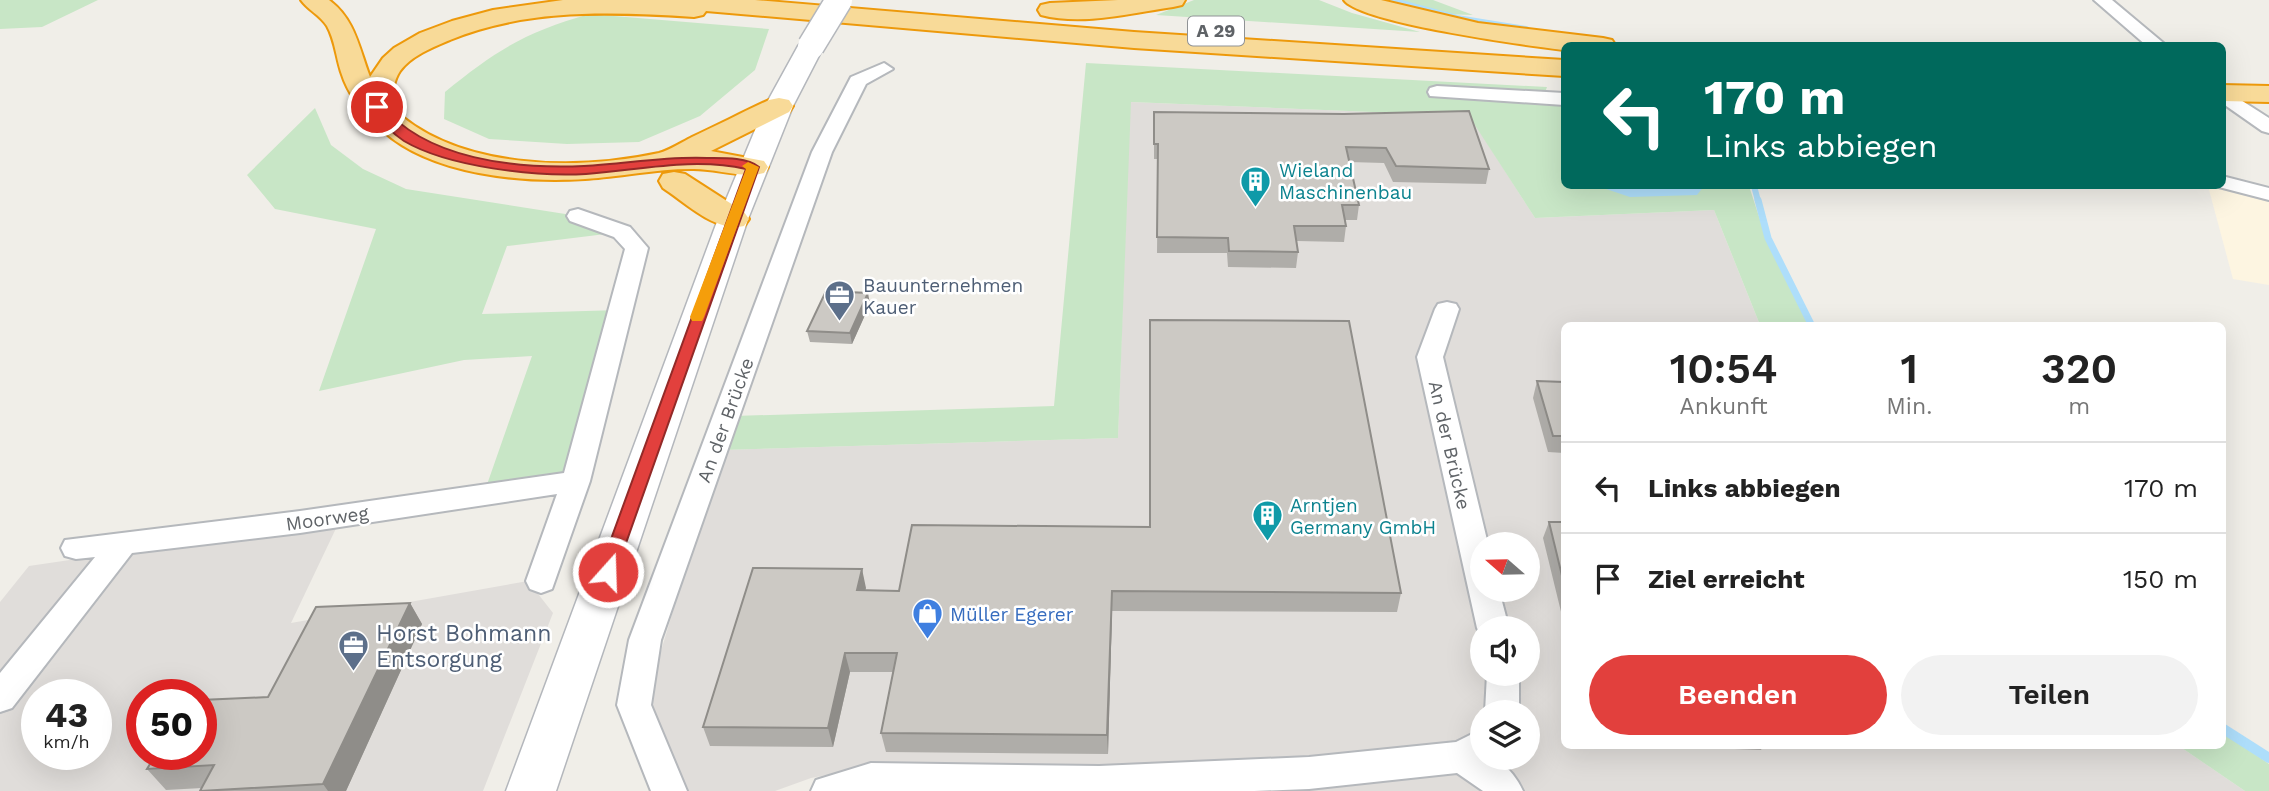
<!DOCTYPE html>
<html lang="de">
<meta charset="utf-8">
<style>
:root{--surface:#fff;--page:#f2f2f2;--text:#222;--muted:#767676;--line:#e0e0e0;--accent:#e2403d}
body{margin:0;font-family:"Work Sans",sans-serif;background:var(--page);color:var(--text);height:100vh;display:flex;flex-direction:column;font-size:26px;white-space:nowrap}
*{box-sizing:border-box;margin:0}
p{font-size:23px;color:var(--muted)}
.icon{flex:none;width:38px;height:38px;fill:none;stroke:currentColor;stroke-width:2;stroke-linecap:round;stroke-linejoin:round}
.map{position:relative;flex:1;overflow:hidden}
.details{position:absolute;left:1561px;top:322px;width:665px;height:427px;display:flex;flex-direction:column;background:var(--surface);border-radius:10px;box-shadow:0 7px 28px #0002}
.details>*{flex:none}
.banner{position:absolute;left:1561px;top:42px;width:665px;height:147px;border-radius:10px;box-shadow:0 7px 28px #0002;background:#00695c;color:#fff;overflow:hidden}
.needle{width:46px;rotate:290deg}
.tools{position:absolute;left:1470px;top:532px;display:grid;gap:14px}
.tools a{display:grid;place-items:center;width:70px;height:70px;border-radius:50%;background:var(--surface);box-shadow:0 7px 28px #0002;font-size:35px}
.speed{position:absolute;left:21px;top:679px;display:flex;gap:14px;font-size:35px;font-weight:700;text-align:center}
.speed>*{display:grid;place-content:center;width:91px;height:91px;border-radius:50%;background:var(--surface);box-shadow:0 7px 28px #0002;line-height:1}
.speed small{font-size:18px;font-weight:400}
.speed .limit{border:10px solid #d22;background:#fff;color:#111}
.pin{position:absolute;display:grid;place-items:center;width:60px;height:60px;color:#fff;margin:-30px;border:4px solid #fff;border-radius:50%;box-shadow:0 2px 7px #0007}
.me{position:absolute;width:77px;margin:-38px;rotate:20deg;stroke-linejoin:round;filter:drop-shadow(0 0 5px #0008)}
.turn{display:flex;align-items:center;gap:24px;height:147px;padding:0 28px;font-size:32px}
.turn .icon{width:91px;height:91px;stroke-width:2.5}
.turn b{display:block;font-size:49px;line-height:60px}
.eta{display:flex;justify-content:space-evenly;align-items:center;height:119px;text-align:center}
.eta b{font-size:42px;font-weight:600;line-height:49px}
.cta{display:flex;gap:14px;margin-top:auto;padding:14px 28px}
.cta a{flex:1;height:80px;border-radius:42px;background:var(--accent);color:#fff;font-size:28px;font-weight:600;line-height:80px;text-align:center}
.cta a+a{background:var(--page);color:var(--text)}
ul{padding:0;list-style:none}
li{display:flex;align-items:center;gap:21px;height:91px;padding:0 28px;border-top:2px solid var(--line)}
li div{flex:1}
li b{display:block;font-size:26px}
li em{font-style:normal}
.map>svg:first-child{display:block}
</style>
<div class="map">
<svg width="2269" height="791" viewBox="0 0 2269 791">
<rect width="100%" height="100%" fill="#f0eee8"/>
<!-- commercial -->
<path fill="#fdf5e1" d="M2208,186L2269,202V285L2233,279Z"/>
<!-- industrial -->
<path fill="#e0ddda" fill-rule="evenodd" d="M1130,102L1470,116L1535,218L1714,210L1760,325L1564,326V746H2179L2245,791H1118L878,765L811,778L775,791H682L647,698L721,450L1118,438ZM1482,544H1528V590H1482ZM1482,628H1528V674H1482ZM1482,712H1528V758H1482Z
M340,520L291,623L528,581L553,613L483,791H0V602L29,566ZM37,695H96V754H37ZM142,695H201V754H142Z"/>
<!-- green -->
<path fill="#c8e6c6" d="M0,0H98L42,27L0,29Z
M1194,0H1319L1352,13L1420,32L1156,15Z
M1390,0H1433L1473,15L1442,14Z
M590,14L769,29L755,70L700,116L639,142L567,144L489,139L444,119L445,92C495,51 527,31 590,14Z
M1086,63L1547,87L1542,101L1564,103V186H1749L1766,238L1810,325H1760L1714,210L1535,218L1469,116L1131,102L1118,438L721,450L734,416L1054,406Z
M315,108L331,145L363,169L406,189L578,216L622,232L507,246L482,314L620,310L576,481L483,496L532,356L464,360L319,391L376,229L275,209L247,175Z
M2223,732L2269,764V791H2245L2179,746H2222Z"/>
<!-- water -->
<path fill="#aedefb" d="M1597,186H1704L1697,195L1630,197Z"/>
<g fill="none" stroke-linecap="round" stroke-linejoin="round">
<!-- stream-far2 -->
<path stroke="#aedefb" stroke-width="6" d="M1390,0L1457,18L1526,29
M1754,186L1758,201"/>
<!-- stream-far1 -->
<path stroke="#aedefb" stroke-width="7" d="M1758,200L1768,238L1812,326"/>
<!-- stream -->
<path stroke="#aedefb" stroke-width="10" d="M2222,728L2269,758"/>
<defs>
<path id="minor" d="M2094,0H2112L2167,46H2147Z
M884,63L893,69L866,84L832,152L661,640L651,705L687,791H651L617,705L629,640L812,152L851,77Z
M1437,86L1564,93V105L1430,96L1428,92L1430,88Z
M2222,88L2269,118V133L2262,131L2222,103Z
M2222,176L2269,188V200L2215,186H2222Z
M578,209L630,227L648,248L590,481L552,589L541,593L530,589L526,581L557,494L300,533L132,553L12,708L0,712V673L95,557L76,559L65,556L61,548L65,540L300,511L564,473L625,249L614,237L570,221L567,216L570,211Z
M1447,302L1456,304L1459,309L1443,357L1488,544H1482V590H1499L1509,628H1482V637L1477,628L1467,583L1417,357L1435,309L1438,304Z
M1487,674H1519V712H1485Z
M1482,729V758C1502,758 1515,774 1523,791H1483L1457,773L1309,789L1254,791H811L816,780L871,763L1099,766L1309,757L1456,742Z"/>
<path id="secondary" d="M811,38L820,41L824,46L793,106L748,219L556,791H506L718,219L765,106L798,46L802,41Z"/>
<path id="motorway" d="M301,0H329C355,19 359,48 370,77L383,58L394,48L420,33L452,21L493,10L563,0H755L1134,32L1564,60V76L1134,48L706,11L703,15L694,17C612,12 527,8 450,40C433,47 411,56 400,71C393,81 392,96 391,107C456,170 575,171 659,153C670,150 682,142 692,137C718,125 743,112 769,100L779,98L789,100L793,106L789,112L711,151L764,161L768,167L764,173C743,179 714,168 691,169C655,169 620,177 585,179C522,183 432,175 383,131C364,115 348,95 341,72C336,57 335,40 327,26C320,15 308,10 301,0Z
M1118,0H1185L1182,5L1173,7C1131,13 1083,26 1041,15L1038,10L1041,5L1050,3Z
M1344,0H1381L1478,23L1603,38L1612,40L1616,46H1564V50C1530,46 1360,23 1344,0Z
M2222,85L2269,86V102L2222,101Z
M674,172L685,174L744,212L749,219L744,226C716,233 686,203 663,188L659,181L663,174Z"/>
</defs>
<!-- minor casing -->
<use href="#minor" stroke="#b5b8bc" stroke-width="4"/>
<!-- secondary casing -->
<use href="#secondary" stroke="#b4b7bc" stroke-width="3"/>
<!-- motorway casing -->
<use href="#motorway" stroke="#ed990b" stroke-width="4"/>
<!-- minor -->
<use href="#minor" fill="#fff" fill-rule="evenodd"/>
<!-- secondary -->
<use href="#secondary" fill="#fff" fill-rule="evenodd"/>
<!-- motorway -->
<use href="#motorway" fill="#f8da98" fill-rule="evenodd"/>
<defs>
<path id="secondary-bridge" d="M811,46L839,0"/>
</defs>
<!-- secondary-bridge casing -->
<use href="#secondary-bridge" stroke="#b4b7bc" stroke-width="29" stroke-linecap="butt"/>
<!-- secondary-bridge -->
<use href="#secondary-bridge" stroke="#fff" stroke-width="26"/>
</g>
<!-- wall -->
<path fill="#afada9" d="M1154,112L1344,114L1489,169L1486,184L1393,182L1384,163L1349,162L1359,205L1357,220H1345L1346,226L1344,242L1297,241L1298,252L1296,268L1228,267L1227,253H1157L1158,159H1154Z
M870,304L852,344L810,342L807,331Z
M1537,381L1564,382V453L1548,452L1533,398Z
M1549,522H1564V624L1543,538Z
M1149,527L1401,593L1397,612L1112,611L1108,754L886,752L881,733L893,672H850L833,747L710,746L703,727L862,569L865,590L899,591Z
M410,603L422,624L346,791H200L202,788L166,790L147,769L268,697Z
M1707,746H1763L1761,750L1708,748Z"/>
<!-- shaded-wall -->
<path fill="#8f8d89" d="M868,293L870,304L852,344L850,333Z
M862,569L866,588L861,610L857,590Z
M1112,591V611L1108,754L1107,735Z
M410,603L422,624L346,791H328L323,784Z
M845,653L850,672L833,747L828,728Z"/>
<!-- building -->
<path fill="#ccc9c4" stroke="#8f8d89" stroke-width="2" d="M1469,111L1489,169L1396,166L1386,148L1346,147L1359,205H1342L1346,226H1294L1298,252L1229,251L1228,238L1157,237L1158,144H1154V112L1344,114Z
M826,291L868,293L850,333L807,331Z
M1150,320L1349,321L1401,593L1112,591L1107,735L881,733L897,653H845L828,728L703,727L753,568L862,569L857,590L899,591L912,525L1150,527Z
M1537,381L1564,382V436H1553Z
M1549,522H1564V584Z
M410,603L323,784L200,791L214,765L147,769L156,754H201V700L268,697L316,607Z"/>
<!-- route -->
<path fill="#e2403d" stroke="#932a28" stroke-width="2" d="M372,104H381C425,160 517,169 584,166C626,164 664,156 707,158C723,158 747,157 759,167L614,577H601L599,572L746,169C693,157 640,170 586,174C536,177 448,167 404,141C390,132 380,120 371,107Z"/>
<!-- slow -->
<path fill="#f59e0b" d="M748,162L759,167L704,317L702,321H692L690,317L746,169L742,166Z"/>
<!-- icons -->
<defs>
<symbol id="building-pin" viewBox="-11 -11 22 30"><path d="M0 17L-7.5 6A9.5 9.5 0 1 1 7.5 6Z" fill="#0f9aa8" stroke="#fff"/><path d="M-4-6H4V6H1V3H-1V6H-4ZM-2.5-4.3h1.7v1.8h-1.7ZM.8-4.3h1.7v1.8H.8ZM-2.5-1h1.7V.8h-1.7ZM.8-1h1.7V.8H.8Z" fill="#fff"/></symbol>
<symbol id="office-pin" viewBox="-11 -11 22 30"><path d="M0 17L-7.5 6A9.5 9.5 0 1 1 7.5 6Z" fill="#5c6f8a" stroke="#fff"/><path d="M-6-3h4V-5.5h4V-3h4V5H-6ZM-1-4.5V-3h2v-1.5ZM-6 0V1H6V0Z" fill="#fff"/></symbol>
<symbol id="shop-pin" viewBox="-11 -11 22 30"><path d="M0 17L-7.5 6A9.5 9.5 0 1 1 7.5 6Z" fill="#3f7fe0" stroke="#fff"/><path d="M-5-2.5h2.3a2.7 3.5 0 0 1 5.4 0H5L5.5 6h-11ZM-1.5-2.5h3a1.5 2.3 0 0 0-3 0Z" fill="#fff"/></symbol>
</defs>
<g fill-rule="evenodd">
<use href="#building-pin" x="1238" y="164" width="35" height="47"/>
<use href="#office-pin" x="822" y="278" width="35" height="47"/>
<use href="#building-pin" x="1250" y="498" width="35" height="47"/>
<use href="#shop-pin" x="910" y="596" width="35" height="47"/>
<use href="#office-pin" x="336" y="628" width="35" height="47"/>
</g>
<g text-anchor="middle" stroke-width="5" stroke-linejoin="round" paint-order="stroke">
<!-- shield labels -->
<rect fill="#fff" stroke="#8f9295" stroke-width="2" x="1188" y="16.5" width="56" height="29" rx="5"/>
<g font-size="18" font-weight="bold" fill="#5f6367">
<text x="1216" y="37">A 29</text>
</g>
<!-- culture labels -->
<g font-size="19" fill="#0d838f" stroke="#fff" text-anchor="start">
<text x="1279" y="177">Wieland<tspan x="1279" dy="22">Maschinenbau</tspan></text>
<text x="1290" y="512">Arntjen<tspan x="1290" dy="22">Germany GmbH</tspan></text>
</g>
<!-- service labels -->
<g font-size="19" fill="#4e5e75" stroke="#fff" text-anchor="start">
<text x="863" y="292">Bauunternehmen<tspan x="863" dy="22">Kauer</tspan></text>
</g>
<!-- street labels -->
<g font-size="19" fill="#5f6367" stroke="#fff">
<text transform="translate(725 420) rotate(-70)" y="7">An der Brücke</text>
<text transform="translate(1450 445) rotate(77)" y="7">An der Brücke</text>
<text transform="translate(327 518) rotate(-8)" y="7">Moorweg</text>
</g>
<!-- shop labels -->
<g font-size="19" fill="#366cbe" stroke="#fff" text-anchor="start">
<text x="950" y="621">Müller Egerer</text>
</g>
<!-- near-service labels -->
<g font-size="23" fill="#4e5e75" stroke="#fff" text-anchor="start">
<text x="376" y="641">Horst Bohmann<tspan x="376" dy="26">Entsorgung</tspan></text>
</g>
</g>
</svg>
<div class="tools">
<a><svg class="needle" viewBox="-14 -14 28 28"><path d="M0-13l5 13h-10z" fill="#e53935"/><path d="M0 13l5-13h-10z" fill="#767676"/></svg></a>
<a><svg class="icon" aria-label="sound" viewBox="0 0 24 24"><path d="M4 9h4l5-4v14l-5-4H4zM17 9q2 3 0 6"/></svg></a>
<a><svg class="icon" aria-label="layers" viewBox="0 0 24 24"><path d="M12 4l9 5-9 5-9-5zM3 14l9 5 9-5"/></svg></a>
</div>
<div class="speed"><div>43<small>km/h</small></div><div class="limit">50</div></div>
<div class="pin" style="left:377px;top:107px;background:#d93025"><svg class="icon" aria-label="arrive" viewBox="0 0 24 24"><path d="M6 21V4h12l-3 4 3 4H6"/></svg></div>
<svg class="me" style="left:608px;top:572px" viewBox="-20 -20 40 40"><circle r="17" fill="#e2403d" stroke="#fff" stroke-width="3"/><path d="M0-11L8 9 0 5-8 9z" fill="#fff"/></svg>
<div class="banner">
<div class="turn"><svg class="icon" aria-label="left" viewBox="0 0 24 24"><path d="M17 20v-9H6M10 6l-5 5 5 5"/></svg><div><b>170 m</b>Links abbiegen</div></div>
</div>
<section class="details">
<div class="eta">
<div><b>10:54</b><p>Ankunft</p></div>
<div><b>1</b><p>Min.</p></div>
<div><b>320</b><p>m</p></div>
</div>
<ul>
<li><svg class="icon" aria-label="left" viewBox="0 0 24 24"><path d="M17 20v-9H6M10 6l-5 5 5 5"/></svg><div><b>Links abbiegen</b></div><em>170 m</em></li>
<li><svg class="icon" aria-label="arrive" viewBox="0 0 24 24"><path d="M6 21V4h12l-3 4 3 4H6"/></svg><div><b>Ziel erreicht</b></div><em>150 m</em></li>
</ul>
<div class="cta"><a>Beenden</a><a>Teilen</a></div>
</section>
</div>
